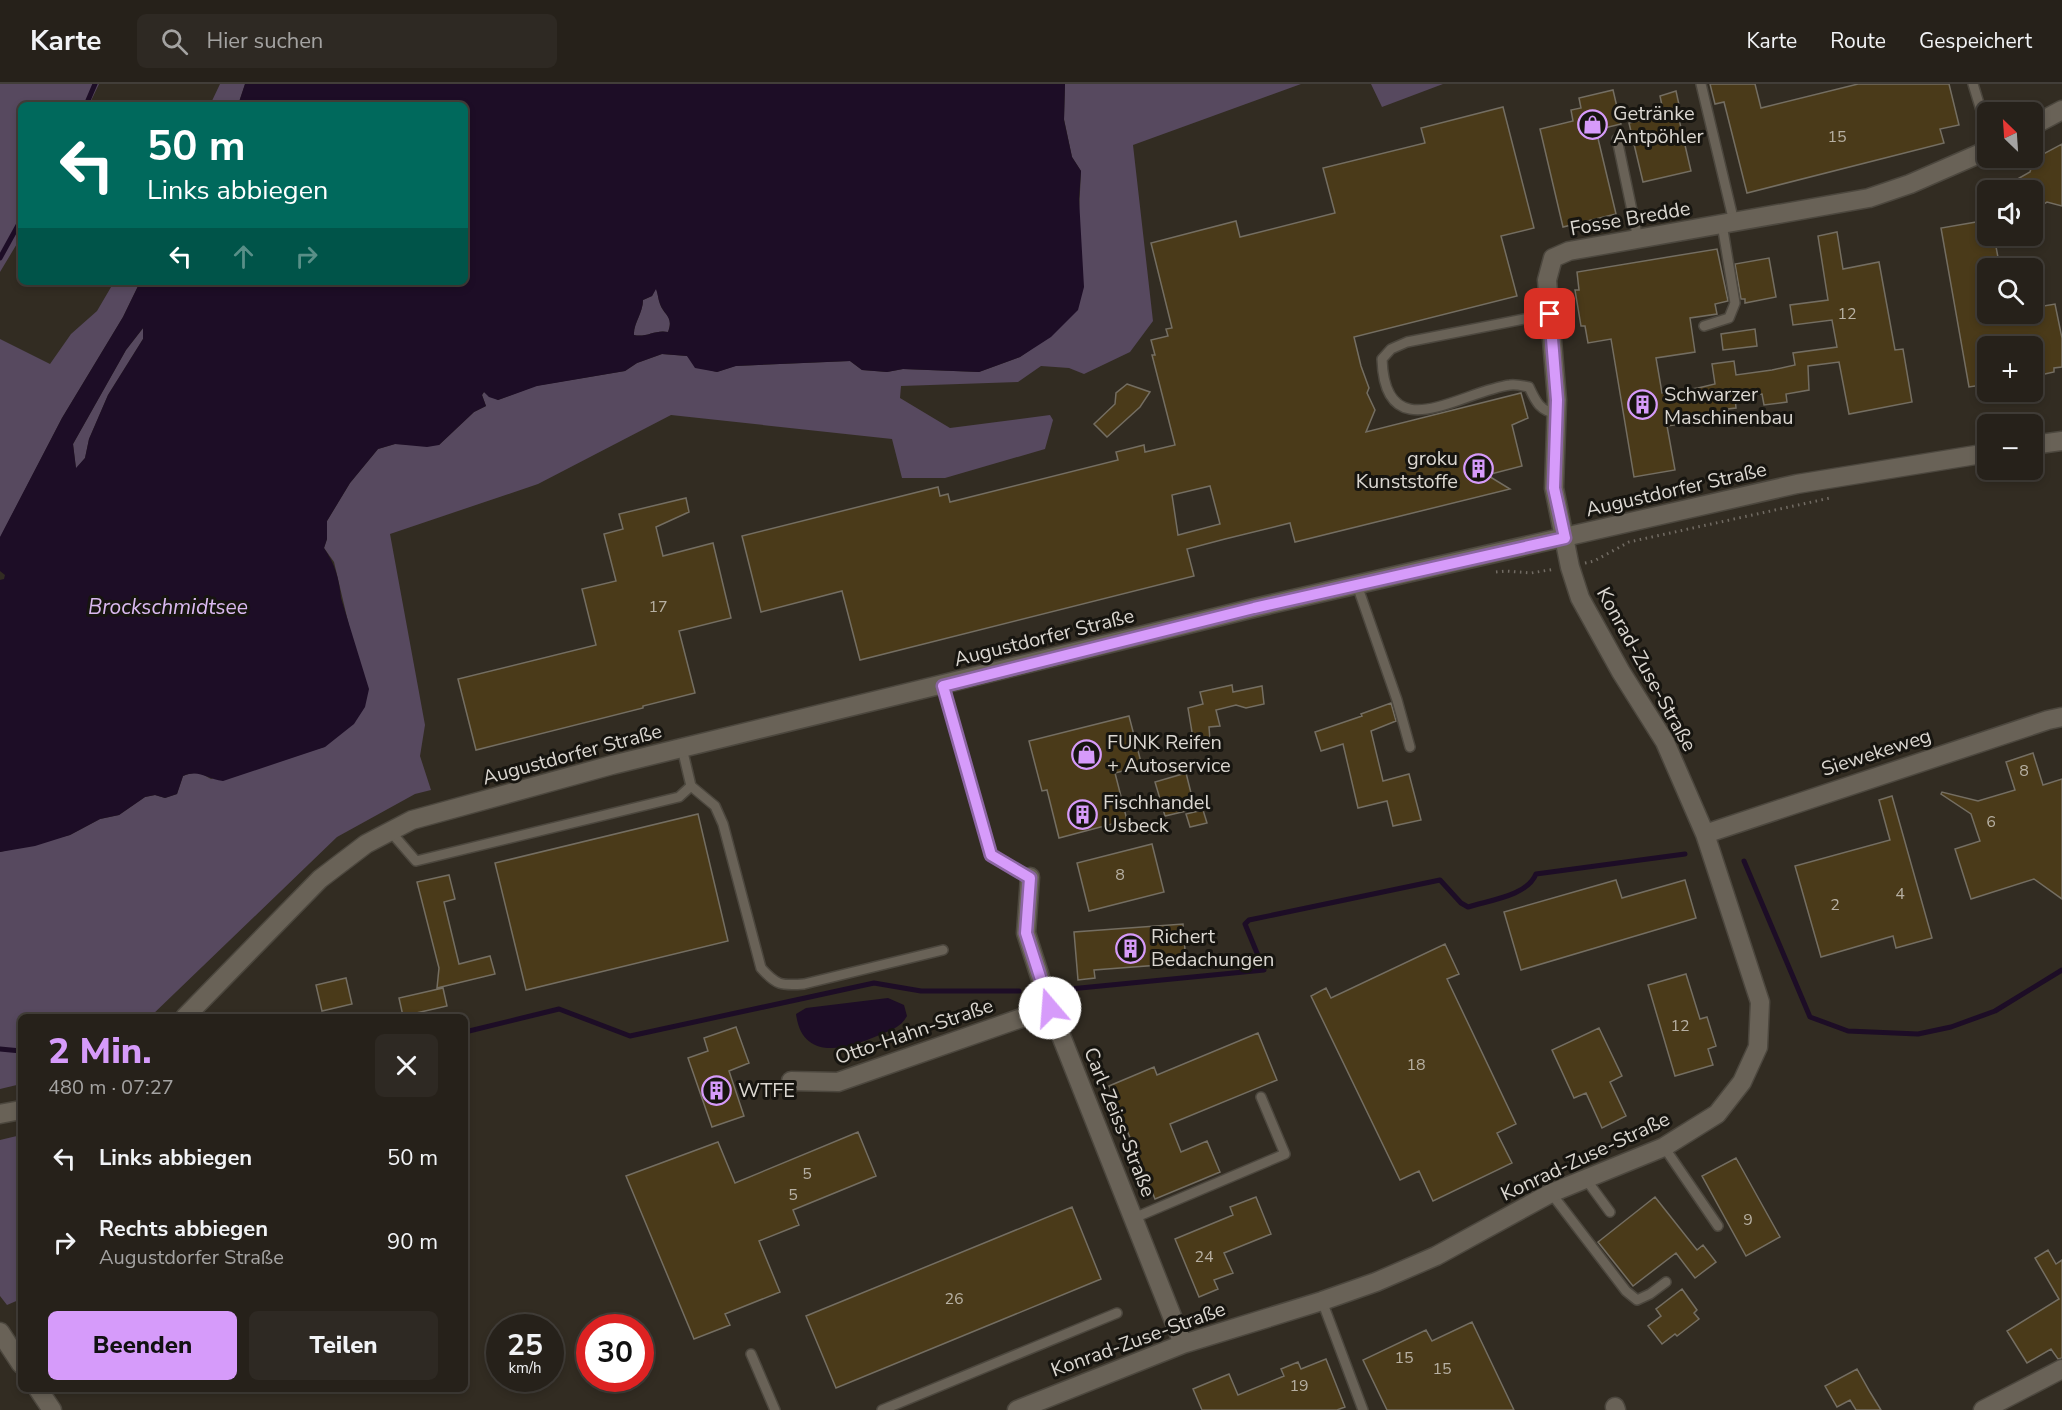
<!DOCTYPE html>
<html lang="de">
<meta charset="utf-8">
<style>
:root{--surface:#26211a;--page:#2e2923;--text:#f1f3f6;--muted:#a4a3a2;--line:#423e39;--accent:#d69bfa}
body{margin:0;font-family:"Nunito Sans",sans-serif;background:var(--page);color:var(--text);height:100vh;display:flex;flex-direction:column;font-size:22px;white-space:nowrap}
*{box-sizing:border-box;margin:0}
p{font-size:20px;color:var(--muted)}
.icon{flex:none;width:33px;height:33px;fill:none;stroke:currentColor;stroke-width:2;stroke-linecap:round;stroke-linejoin:round}
.map{position:relative;flex:1;overflow:hidden}
.panel{position:absolute;left:18px;top:930px;width:450px;height:378px;display:flex;flex-direction:column;background:var(--surface);border-radius:9px;box-shadow:0 3px 9px #0003,0 0 0 2px var(--line)}
.panel>*{flex:none}
.top-card{position:absolute;left:18px;top:18px;width:450px;height:183px;border-radius:9px;box-shadow:0 3px 9px #0003,0 0 0 2px var(--line);background:#00695c;color:#fff;overflow:hidden}
.needle{width:39px;rotate:335deg}
.fabs{position:absolute;left:1977px;top:18px;display:grid;gap:12px}
.fabs a{display:grid;place-items:center;width:66px;height:66px;border-radius:9px;background:var(--surface);box-shadow:0 3px 9px #0003,0 0 0 2px var(--line);font-size:30px}
.speed{position:absolute;left:486px;top:1230px;display:flex;gap:12px;font-size:30px;font-weight:700;text-align:center}
.speed>*{display:grid;place-content:center;width:78px;height:78px;border-radius:50%;background:var(--surface);box-shadow:0 3px 9px #0003,0 0 0 2px var(--line);line-height:1}
.speed small{font-size:15px;font-weight:400}
.speed .limit{border:9px solid #d22;background:#fff;color:#111}
.pin{position:absolute;display:grid;place-items:center;width:51px;height:51px;color:#fff;margin:-26px;border-radius:12px;box-shadow:0 3px 9px #0006}
.me{position:absolute;width:66px;margin:-33px;rotate:342deg;stroke-linejoin:round;filter:drop-shadow(0 0 4px #0008)}
.turn{display:flex;align-items:center;gap:21px;height:126px;padding:0 30px;font-size:27px}
.turn .icon{width:78px;height:78px;stroke-width:2.5}
.turn b{display:block;font-size:42px;line-height:51px}
.lanes{display:flex;align-items:center;height:57px;padding:0 30px;background:#0003;justify-content:center;gap:30px;direction:ltr}
.lanes .off{opacity:.35}
.round{display:grid;place-items:center;flex:none;width:63px;height:63px;border-radius:9px;background:var(--page)}
.headline{display:flex;align-items:center;justify-content:space-between;height:102px;padding:0 30px}
h1{font-size:36px;font-weight:800;line-height:45px;color:var(--accent)}
.action{display:flex;gap:12px;margin-top:auto;padding:12px 30px}
.action a{flex:1;height:69px;border-radius:9px;background:var(--accent);color:#111;font-size:24px;font-weight:800;line-height:69px;text-align:center}
.action a+a{background:var(--page);color:var(--text)}
ul{padding:0;list-style:none}
li{display:flex;align-items:center;gap:18px;height:84px;padding:0 30px}
li div{flex:1}
li b{display:block;font-size:22px}
li em{font-style:normal}
header{display:flex;align-items:center;gap:36px;box-sizing:border-box;height:84px;padding:0 30px;background:var(--surface);border-bottom:2px solid var(--line)}
header strong{font-size:28px}
nav{display:flex;gap:33px;margin-inline-start:auto;font-size:21px}
.search{width:420px;height:54px;background:var(--page);display:flex;align-items:center;gap:15px;box-sizing:border-box;padding:0 21px;border-radius:9px;color:var(--muted);font-size:22px}
.map>svg:first-child{display:block}
</style>
<header>
<strong>Karte</strong>
<div class="search"><svg class="icon" aria-label="search" viewBox="0 0 24 24"><circle cx="10" cy="10" r="6"/><path d="M15 15l6 6"/></svg>Hier suchen</div>
<nav><a>Karte</a><a>Route</a><a>Gespeichert</a></nav>
</header>
<div class="map">
<svg width="2062" height="1326" viewBox="0 0 2062 1326">
<rect width="100%" height="100%" fill="#322c22"/>
<!-- green -->
<path fill="#57495f" d="M0,0H99L89,21H21V153L0,188Z
M220,0H245L238,21H210Z
M1065,0H1301L1133,61L1153,237L1130,268L1084,290L1069,284L1041,282L1018,298L901,302L900,314L950,344L1050,331L1053,336L1045,365L945,394H902L892,355L671,331L538,400L390,450L425,641L420,672L431,706L415,710L337,753L150,933H21V1000L0,1005V768L70,751L100,735L119,731L145,713L155,711L165,714L177,710L183,692C195,687 200,688 211,695L324,663L350,546L334,478L324,464L327,455V437L350,399L378,365L395,360L439,361L474,328L486,322L482,311L484,308L498,316L535,302L625,287L637,279L662,270L687,272L709,286L717,288L735,282L850,277L862,286L887,288L903,285L979,288L1020,273L1030,266L1079,128L1081,87L1072,73L1064,35Z
M1371,0H1443L1382,23Z
M114,198H140L123,233L62,334L0,454V255L50,280L71,250L97,227Z
M656,204C658,209 658,215 660,220C664,232 674,231 668,248C656,245 646,254 634,251C633,240 643,229 643,216L652,212Z
M144,243L143,255L108,311L89,355L85,374L76,385L73,360L126,266Z
M21,1051V1215L7,1221L0,1212V1056Z"/>
<!-- water -->
<path fill="#1d0d26" fill-rule="evenodd" d="M245,0H1065L1064,36L1072,73L1081,87L1079,115L1084,203L1078,226L1051,253L1020,273L979,288L903,285L887,288L862,286L850,277L736,282L717,288L695,284L687,272L662,270L637,279L625,287L537,302L498,316L489,313L484,308L482,311L486,322L474,328L439,361L427,363L395,360L378,365L350,399L327,437V455L324,464C335,480 339,494 341,514L369,605L365,623L354,640L325,663L223,697C207,695 199,685 183,692L177,710L165,714L155,711L145,713L119,731L100,735L70,751L35,762L0,768V496L4,495L5,491L0,487V453L62,334L123,233L140,198H465V21H238ZM656,205C658,210 658,215 660,220C664,231 674,233 668,248C656,245 646,254 634,251C633,240 643,229 643,216L652,212ZM143,244V255L108,311L89,355L85,374L76,384L73,360L126,266Z
M888,914L904,921L907,932C901,944 888,947 877,952C845,966 802,977 796,930L806,924Z"/>
<g fill="none" stroke-linecap="round" stroke-linejoin="round">
<!-- stream -->
<path stroke="#1d0d26" stroke-width="5" d="M86,21L95,0
M0,174L21,136
M1744,777L1810,933L1848,947L1918,950L1951,943L1995,927L2062,886
M1070,905L1264,886L1245,840L1249,836L1440,796L1461,819L1468,823C1490,816 1527,812 1536,790L1685,770
M465,948L559,925L630,952L874,899L921,907H1019
M0,965L21,967"/>
</g>
<!-- building -->
<path fill="#4a3a19" stroke="#746e62" stroke-width="1.5" fill-rule="evenodd" d="M1710,0H1755L1761,24L1858,0H1949L1959,41L1940,45L1944,59L1747,109L1724,18L1715,20Z
M1613,6L1621,40L1596,46L1616,130L1563,143L1540,45L1573,37L1571,26L1581,24L1579,14Z
M1676,7L1681,30L1678,31L1691,87L1643,98L1629,39L1664,31L1660,12Z
M1503,23L1534,144L1501,152L1517,212L1354,253L1361,282L1369,304L1367,309L1375,326L1366,348L1521,309L1528,334L1512,341L1522,382L1487,391L1510,405L1295,458L1290,439L1225,455L1187,465L1194,492L860,576L842,507L761,528L742,452L938,403L940,412L948,410L950,418L1118,376L1116,368L1144,361L1145,368L1175,361L1152,271H1155L1151,256L1168,252L1166,245L1172,244L1151,159L1236,137L1240,153L1335,129L1323,84L1425,59L1421,44ZM1210,402L1220,440L1178,451L1172,411Z
M2062,60V122L2047,118L2032,127V106H1998L2030,88L2034,75Z
M1988,136V152H1994L2000,184H1988V230H2032V224L2055,220L2062,254V283L2054,284V288L2040,291L2035,262H1988V300L1969,303L1941,144Z
M1837,148L1843,185L1879,178L1895,266L1903,265L1912,318L1849,330L1839,278L1808,282L1809,306L1786,310L1787,318L1764,321L1762,310L1735,313L1736,324L1728,325L1729,339L1715,341L1714,335L1667,342L1675,386L1634,393L1611,255L1588,259L1585,242H1581L1575,206H1579L1577,188L1717,165L1728,217L1715,220L1717,230L1690,234L1695,268L1656,274L1662,309L1698,304L1715,300L1712,280L1734,277L1736,291L1772,286L1795,281L1793,269L1837,263L1832,236L1793,241L1790,221L1828,216L1818,152Z
M1769,174L1776,213L1745,219V215H1741L1735,180Z
M1755,245L1757,262L1723,266L1721,250Z
M1127,300L1150,308L1140,323L1107,353L1094,340L1115,320L1116,309Z
M686,414L689,428L656,443L663,472L713,459L731,534L679,547L695,609L643,622V624L476,666L458,595L596,561L582,505L616,497L604,450L623,445L619,430Z
M1232,601L1233,608L1262,602L1264,620L1246,624L1236,621L1216,626L1220,642L1209,643L1210,656L1194,660L1188,624L1203,620L1200,608Z
M1391,619L1396,637L1371,647L1383,697L1409,690L1421,736L1393,742L1387,717L1358,724L1343,660L1321,667L1315,648L1362,632L1361,630Z
M1129,632L1142,682L1115,689L1127,736L1059,754L1047,706L1042,707L1029,657Z
M2033,669L2043,701L2062,695V815L2034,795L1971,815L1955,765L1980,757L1971,730L1941,710L1942,708L1978,717L2015,706L2006,678Z
M1186,689L1195,725L1165,732L1155,698Z
M1892,712L1932,854L1896,864L1893,852L1821,873L1795,782L1890,756L1879,716Z
M1203,726L1207,739L1190,743L1186,730Z
M698,730L728,857L526,906L495,779Z
M1152,760L1164,808L1089,827L1077,779Z
M449,791L455,815L444,818L459,880L490,872L495,890L437,904L439,884L417,798Z
M1616,796L1622,814L1685,796L1696,834L1521,886L1504,828Z
M1183,840L1186,879L1094,886L1095,894L1078,896L1074,848Z
M1445,860L1459,890L1447,895L1516,1040L1497,1049L1512,1079L1433,1117L1419,1087L1400,1096L1311,912L1326,904L1331,914Z
M1686,890L1700,935L1707,933L1716,962L1708,965L1713,981L1675,992L1648,901Z
M346,894L352,920L322,927L316,901Z
M443,904L447,922L403,932L399,914Z
M736,943L749,979L729,987L744,1032L712,1043L688,974L708,967L704,954Z
M1599,944L1622,992L1610,998L1626,1032L1602,1044L1586,1009L1574,1014L1552,966Z
M1258,949L1277,996L1170,1040L1181,1068L1207,1057L1220,1088L1155,1115L1109,1002L1154,983L1157,991Z
M858,1048L876,1092L793,1126L799,1141L759,1157L780,1208L725,1230L730,1241L694,1255L626,1092L718,1058L735,1099Z
M1736,1074L1780,1153L1746,1172L1702,1092Z
M1256,1113L1271,1150L1224,1169L1233,1189L1214,1196L1218,1205L1199,1213L1175,1155L1233,1131L1230,1123Z
M1655,1113L1697,1166L1703,1161L1716,1178L1695,1194L1676,1169L1633,1202L1598,1158Z
M1072,1123L1101,1195L836,1304L806,1232Z
M2048,1166L2056,1180L2062,1176V1274L2058,1275L2051,1265L2027,1279L2007,1247L2059,1215L2035,1174Z
M1682,1205L1697,1226L1694,1229L1699,1235L1677,1252L1675,1250L1662,1260L1648,1242L1661,1232L1656,1225Z
M1472,1238L1514,1326H1387L1363,1276L1426,1246L1432,1257Z
M1326,1275L1345,1323L1337,1326H1202L1193,1305L1229,1290L1238,1311L1284,1292L1281,1285L1298,1278L1301,1285Z
M1857,1285L1870,1308L1881,1326H1856L1850,1316L1837,1323L1825,1302Z"/>
<g fill="none" stroke-linecap="round" stroke-linejoin="round">
<defs>
<path id="service" d="M1701,0L1734,138
M1973,0L1988,49
M1617,55L1638,155
M1550,230L1407,258L1391,265L1382,275C1385,367 1461,307 1510,301C1516,300 1523,302 1529,303C1535,316 1540,328 1557,329
M1704,242L1729,234L1735,219L1722,140
M1357,501L1397,616L1410,663
M943,602L991,771L1030,793
M682,664L691,702L715,722L723,740L761,884C776,901 781,902 804,900L943,866
M390,747L416,777L679,713L691,702
M1664,1063L1718,1142
M1585,1094L1610,1128
M1551,1109L1626,1207L1637,1216L1650,1210L1666,1198
M1134,1134L1285,1070L1261,1013
M1322,1217L1363,1326
M751,1270L775,1326
M882,1326L1117,1229"/>
<path id="minor" d="M2032,42L2062,26
M1705,750L2048,636L2062,633
M1030,793L1026,849L1050,924L1183,1260
M791,997L838,998L1050,924
M0,1248L21,1280
M38,1305L52,1326
M1615,1323L1616,1326
M1017,1326L1183,1260L1322,1217L1376,1198L1436,1172L1551,1109L1664,1063L1717,1030L1742,998L1758,963L1760,918L1705,750L1665,658L1621,588L1580,514L1570,483L1554,404L1557,316L1547,196L1553,174L1569,167L1869,114L1910,100L1988,66
M1983,1326L2062,1285"/>
<path id="secondary" d="M2032,361L2062,357
M185,933L320,795L366,760L412,736L612,681L1254,524L1797,400L1988,369
M0,1030L21,1026"/>
</defs>
<!-- service casing -->
<use href="#service" stroke="#4c473e" stroke-width="12"/>
<!-- minor casing -->
<use href="#minor" stroke="#4c473e" stroke-width="21"/>
<!-- secondary casing -->
<use href="#secondary" stroke="#4c473e" stroke-width="21"/>
<!-- path -->
<path stroke="#726c64" stroke-width="3" stroke-dasharray="1.5 4.5" stroke-linecap="butt" d="M1585,479L1594,477L1629,458L1830,414
M1496,488L1506,487L1531,489L1555,485"/>
<!-- service -->
<use href="#service" stroke="#696257" stroke-width="9"/>
<!-- minor -->
<use href="#minor" stroke="#696257" stroke-width="18"/>
<!-- secondary -->
<use href="#secondary" stroke="#696257" stroke-width="18"/>
</g>
<g fill="none" stroke-linecap="round" stroke-linejoin="round">
<defs>
<path id="route" d="M1050,924L1026,849L1030,794L991,771L943,602L1254,524L1565,454L1554,404L1557,316L1550,230"/>
</defs>
<!-- route casing -->
<use href="#route" stroke="#8b65a2" stroke-width="15"/>
<!-- route -->
<use href="#route" stroke="#d69bfa" stroke-width="10"/>
</g>
<!-- icons -->
<defs>
<symbol id="shop-ring" viewBox="-11 -11 22 22"><circle r="9.5" fill="#171510" stroke="#d69bfa" stroke-width="1.5"/><path d="M-5-2.5h2.3a2.7 3.5 0 0 1 5.4 0H5L5.5 6h-11ZM-1.5-2.5h3a1.5 2.3 0 0 0-3 0Z" fill="#d69bfa"/></symbol>
<symbol id="building-ring" viewBox="-11 -11 22 22"><circle r="9.5" fill="#171510" stroke="#d69bfa" stroke-width="1.5"/><path d="M-4-6H4V6H1V3H-1V6H-4ZM-2.5-4.3h1.7v1.8h-1.7ZM.8-4.3h1.7v1.8H.8ZM-2.5-1h1.7V.8h-1.7ZM.8-1h1.7V.8H.8Z" fill="#d69bfa"/></symbol>
</defs>
<g fill-rule="evenodd">
<use href="#shop-ring" x="1576" y="24" width="33" height="33"/>
<use href="#building-ring" x="1626" y="304" width="33" height="33"/>
<use href="#building-ring" x="1462" y="368" width="33" height="33"/>
<use href="#shop-ring" x="1070" y="654" width="33" height="33"/>
<use href="#building-ring" x="1066" y="714" width="33" height="33"/>
<use href="#building-ring" x="1114" y="848" width="33" height="33"/>
<use href="#building-ring" x="700" y="990" width="33" height="33"/>
</g>
<g text-anchor="middle" stroke-width="6" stroke-linejoin="round" paint-order="stroke">
<!-- number labels -->
<g font-size="16" fill="#b7b0a3">
<text x="1837" y="58">15</text>
<text x="1847" y="235">12</text>
<text x="658" y="528">17</text>
<text x="2024" y="692">8</text>
<text x="1991" y="743">6</text>
<text x="1120" y="796">8</text>
<text x="1900" y="815">4</text>
<text x="1835" y="826">2</text>
<text x="1680" y="947">12</text>
<text x="1416" y="986">18</text>
<text x="807" y="1095">5</text>
<text x="793" y="1116">5</text>
<text x="1748" y="1141">9</text>
<text x="1204" y="1178">24</text>
<text x="954" y="1220">26</text>
<text x="1404" y="1279">15</text>
<text x="1442" y="1290">15</text>
<text x="1299" y="1307">19</text>
</g>
<!-- poi labels -->
<g font-size="20" fill="#dbd7d1" stroke="#171510" text-anchor="start">
<text x="1613" y="36">Getränke<tspan x="1613" dy="23">Antpöhler</tspan></text>
<text x="1664" y="317">Schwarzer<tspan x="1664" dy="23">Maschinenbau</tspan></text>
<text x="1458" y="381" text-anchor="end">groku<tspan x="1458" dy="23">Kunststoffe</tspan></text>
<text x="1107" y="665">FUNK Reifen<tspan x="1107" dy="23">+ Autoservice</tspan></text>
<text x="1103" y="725">Fischhandel<tspan x="1103" dy="23">Usbeck</tspan></text>
<text x="1151" y="859">Richert<tspan x="1151" dy="23">Bedachungen</tspan></text>
<text x="738" y="1013">WTFE</text>
</g>
<!-- street labels -->
<g font-size="20" fill="#dbd7d1" stroke="#171510">
<text transform="translate(1630 134) rotate(-10)" y="7">Fosse Bredde</text>
<text transform="translate(1676 405) rotate(-13)" y="7">Augustdorfer Straße</text>
<text transform="translate(1044 553) rotate(-14)" y="7">Augustdorfer Straße</text>
<text transform="translate(1647 585) rotate(61)" y="7">Konrad-Zuse-Straße</text>
<text transform="translate(1876 668) rotate(-18)" y="7">Siewekeweg</text>
<text transform="translate(572 670) rotate(-15)" y="7">Augustdorfer Straße</text>
<text transform="translate(914 947) rotate(-19)" y="7">Otto-Hahn-Straße</text>
<text transform="translate(1120 1038) rotate(68)" y="7">Carl-Zeiss-Straße</text>
<text transform="translate(1585 1072) rotate(-25)" y="7">Konrad-Zuse-Straße</text>
<text transform="translate(1138 1255) rotate(-20)" y="7">Konrad-Zuse-Straße</text>
</g>
<!-- water labels -->
<g font-size="21" font-style="italic" fill="#dab9f0" stroke="#171510">
<text x="168" y="530">Brockschmidtsee</text>
</g>
</g>
</svg>
<div class="fabs">
<a><svg class="needle" viewBox="-14 -14 28 28"><path d="M0-13l5 13h-10z" fill="#e53935"/><path d="M0 13l5-13h-10z" fill="#a4a3a2"/></svg></a>
<a><svg class="icon" aria-label="sound" viewBox="0 0 24 24"><path d="M4 9h4l5-4v14l-5-4H4zM17 9q2 3 0 6"/></svg></a>
<a><svg class="icon" aria-label="search" viewBox="0 0 24 24"><circle cx="10" cy="10" r="6"/><path d="M15 15l6 6"/></svg></a>
<a>+</a>
<a>−</a>
</div>
<div class="speed"><div>25<small>km/h</small></div><div class="limit">30</div></div>
<div class="pin" style="left:1550px;top:230px;background:#d93025"><svg class="icon" aria-label="arrive" viewBox="0 0 24 24"><path d="M6 21V4h12l-3 4 3 4H6"/></svg></div>
<svg class="me" style="left:1050px;top:924px" viewBox="-20 -20 40 40"><circle r="19" fill="#fff"/><path d="M0-13L10 11 0 6-10 11z" fill="#d69bfa"/></svg>
<div class="top-card">
<div class="turn"><svg class="icon" aria-label="left" viewBox="0 0 24 24"><path d="M17 20v-9H6M10 6l-5 5 5 5"/></svg><div><b>50 m</b>Links abbiegen</div></div>
<div class="lanes"><svg class="icon" aria-label="left" viewBox="0 0 24 24"><path d="M17 20v-9H6M10 6l-5 5 5 5"/></svg><svg class="icon off" aria-label="ahead" viewBox="0 0 24 24"><path d="M12 20V5M6 11l6-6 6 6"/></svg><svg class="icon off" aria-label="right" viewBox="0 0 24 24"><path d="M7 20v-9h11M14 6l5 5-5 5"/></svg></div>
</div>
<section class="panel">
<div class="headline"><div><h1>2 Min.</h1><p>480 m · 07:27</p></div><a class="round"><svg class="icon" aria-label="close" viewBox="0 0 24 24"><path d="M6 6l12 12M18 6L6 18"/></svg></a></div>
<ul>
<li><svg class="icon" aria-label="left" viewBox="0 0 24 24"><path d="M17 20v-9H6M10 6l-5 5 5 5"/></svg><div><b>Links abbiegen</b></div><em>50 m</em></li>
<li><svg class="icon" aria-label="right" viewBox="0 0 24 24"><path d="M7 20v-9h11M14 6l5 5-5 5"/></svg><div><b>Rechts abbiegen</b><p>Augustdorfer Straße</p></div><em>90 m</em></li>
</ul>
<div class="action"><a>Beenden</a><a>Teilen</a></div>
</section>
</div>
